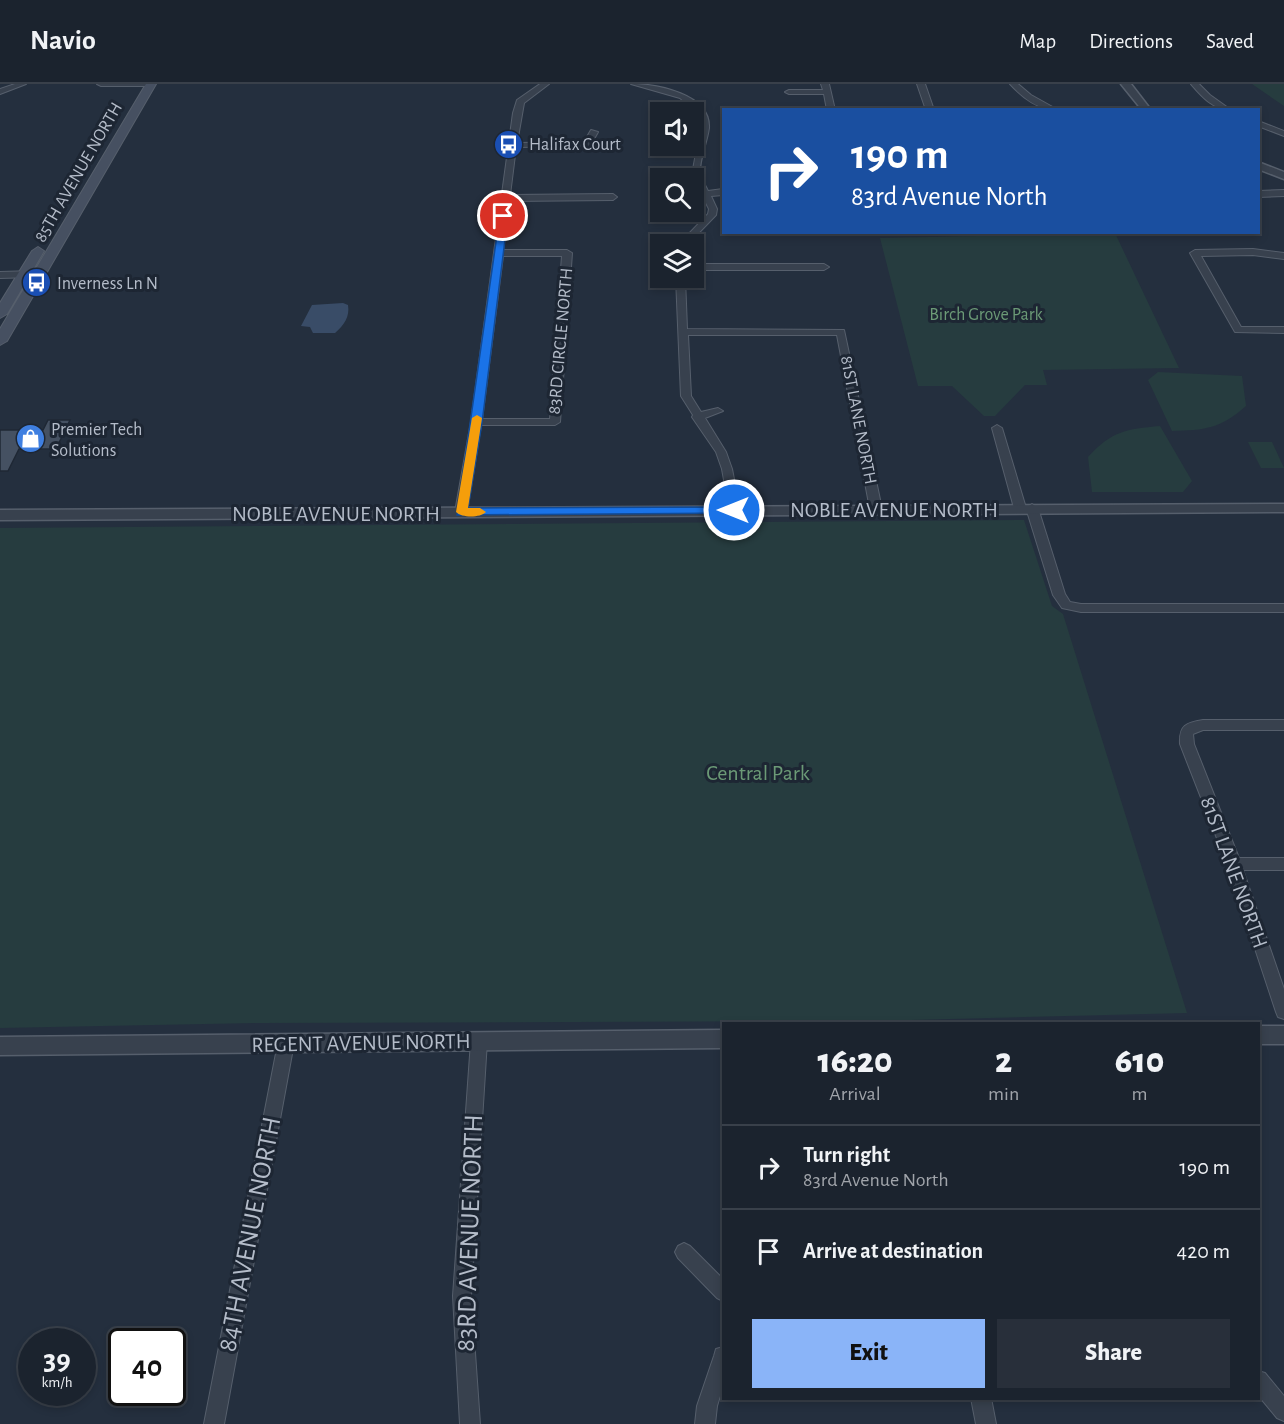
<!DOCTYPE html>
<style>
:root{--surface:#1b232e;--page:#282f3a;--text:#f1f3f6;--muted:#a0a4aa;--line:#39404a;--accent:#8ab4f8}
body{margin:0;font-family:"Alegreya Sans",sans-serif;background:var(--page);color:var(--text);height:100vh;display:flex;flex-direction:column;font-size:22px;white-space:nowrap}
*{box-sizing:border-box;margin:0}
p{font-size:20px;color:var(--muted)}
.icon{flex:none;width:33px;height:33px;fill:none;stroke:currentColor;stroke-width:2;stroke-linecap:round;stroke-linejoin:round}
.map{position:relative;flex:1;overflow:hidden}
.panel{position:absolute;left:722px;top:938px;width:538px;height:378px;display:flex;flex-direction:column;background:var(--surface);border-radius:0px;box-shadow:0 3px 9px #0003,0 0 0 2px var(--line)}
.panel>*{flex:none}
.guide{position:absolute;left:722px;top:24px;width:538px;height:126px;border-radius:0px;box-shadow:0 3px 9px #0003,0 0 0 2px var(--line);background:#1a4fa0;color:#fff;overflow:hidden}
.buttons{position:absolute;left:650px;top:18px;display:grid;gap:12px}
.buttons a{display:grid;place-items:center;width:54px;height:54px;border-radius:0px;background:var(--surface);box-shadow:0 3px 9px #0003,0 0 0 2px var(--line);font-size:30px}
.speed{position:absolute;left:18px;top:1244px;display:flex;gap:12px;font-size:30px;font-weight:700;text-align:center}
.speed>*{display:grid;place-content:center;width:78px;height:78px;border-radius:50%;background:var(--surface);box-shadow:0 3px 9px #0003,0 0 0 2px var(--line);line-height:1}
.speed small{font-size:15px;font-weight:400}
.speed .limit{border:3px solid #111;border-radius:9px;background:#fff;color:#111}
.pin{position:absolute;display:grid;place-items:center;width:51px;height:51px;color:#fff;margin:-26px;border:3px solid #fff;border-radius:50%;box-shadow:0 2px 6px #0007}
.me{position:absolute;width:66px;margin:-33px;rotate:270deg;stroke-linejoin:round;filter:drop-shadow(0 0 4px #0008)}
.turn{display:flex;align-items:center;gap:21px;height:126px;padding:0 30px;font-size:27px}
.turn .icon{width:78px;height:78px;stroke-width:2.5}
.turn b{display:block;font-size:42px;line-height:51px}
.eta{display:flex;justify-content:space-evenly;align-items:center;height:102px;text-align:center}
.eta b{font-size:36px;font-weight:800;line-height:42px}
.button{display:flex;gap:12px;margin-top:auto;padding:12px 30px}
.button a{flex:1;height:69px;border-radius:0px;background:var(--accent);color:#111;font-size:24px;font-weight:800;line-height:69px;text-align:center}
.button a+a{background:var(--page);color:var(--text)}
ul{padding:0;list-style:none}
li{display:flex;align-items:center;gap:18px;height:84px;padding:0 30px;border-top:2px solid var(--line)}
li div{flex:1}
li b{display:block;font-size:22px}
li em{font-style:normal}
header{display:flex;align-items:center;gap:36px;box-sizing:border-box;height:84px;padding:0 30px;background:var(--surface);border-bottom:2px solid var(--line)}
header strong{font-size:28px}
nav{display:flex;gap:33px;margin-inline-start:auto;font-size:21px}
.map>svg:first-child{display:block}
</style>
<header>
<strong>Navio</strong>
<nav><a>Map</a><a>Directions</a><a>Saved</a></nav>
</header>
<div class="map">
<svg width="1284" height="1340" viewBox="0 0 1284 1340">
<rect width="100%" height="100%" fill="#242f3e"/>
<!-- green -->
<path fill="#263c3f" d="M1252,0H1284V22Z
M982,149H1115L1179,284L1043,286L1047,301H1025L995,332H984L952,302H918L880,154L976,152Z
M1158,288L1242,292L1246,322C1220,345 1205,346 1172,347L1148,296Z
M1160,342L1192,397L1183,408H1092L1088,373C1112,347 1126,345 1160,342Z
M1248,358H1272L1284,384H1261Z
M1024,436L1052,522L1063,530L1187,929L873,937L257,939L0,944V444Z"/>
<!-- water -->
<path fill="#394c67" d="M343,219L348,221C350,233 344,241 335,249H313L310,243L301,242L312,221Z"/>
<!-- building -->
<path fill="#455162" stroke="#1f2835" stroke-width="1.5" d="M48,336H70L56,365H19L8,387H0V346H43Z"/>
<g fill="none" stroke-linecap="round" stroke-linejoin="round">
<defs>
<path id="minor" d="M15,0H26L0,10V5Z
M97,0H152L148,2H101Z
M540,0H549L524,19L517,59L584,58L591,46L598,48L590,62H587L516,63L510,111L613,110L617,113L613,116L510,117L503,166H567L572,169L560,338L555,341H481L467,428L461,432L455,428L471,338L513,29L517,16ZM503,172H562L550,335H482Z
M631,0C657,0 711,10 709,44C707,59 699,76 700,90C701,95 706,102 708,107L723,105V111L711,112L717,125L716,131L688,160H679L708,130L709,125L692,91L701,42L699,30L680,14Z
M821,0H829L835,26H827L824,10H789L785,8L789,6H823Z
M917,0H925L934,26H926Z
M1010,0H1018L1031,11L1058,26C1038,26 1023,14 1010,0Z
M1191,0H1199L1210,11L1231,26C1214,26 1202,13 1191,0Z
M1258,37L1284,47V52L1258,42Z
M1284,106V112L1258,113V107Z
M1253,165L1284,169V175L1253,171L1201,172L1241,243H1284V249L1235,248L1190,169L1195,166Z
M693,180H824L829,183L824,186H693Z
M0,188L34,187L39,190L34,193L0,194Z
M676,194H685L687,245L844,246L882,425L880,428H872L870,425L837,251H688L691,312L701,328L718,324L723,327L705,334L726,368L732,385L740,426L738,429H730L722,385L716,368L692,333L693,331L681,312Z
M997,341L1002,344L1026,424L1024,427H1016L1014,424L992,344Z
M1032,420L1038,424L1065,510L1070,518L1081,520H1284V528H1081L1062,524L1053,511L1026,424Z
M1203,636H1284V646H1203L1193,650L1194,660L1239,774H1284V786H1243L1284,905V935L1278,933L1276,928L1227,780L1180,660C1179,641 1186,639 1203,636Z
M479,950L485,952L487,957L471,1212L480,1340H460L453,1212L471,957L473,952Z
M286,952L292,954L294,959L224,1340H204L278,959L280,954Z
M684,1159L690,1162L723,1195V1217L717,1214L678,1174L675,1168L678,1162Z
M723,1263V1302L717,1322L715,1340H695L697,1322L714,1272L716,1265Z
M1258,1287L1265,1289L1284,1312V1337L1277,1334L1258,1311Z
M971,1314H991L996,1340H976Z"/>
<path id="tertiary" d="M1121,0H1131L1151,26H1142Z
M1258,78L1284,88V95L1258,85Z
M1284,420V428L0,436V426Z
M1258,942H1284V960H1258Z
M723,946V964L0,971V953Z"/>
<path id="secondary" d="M146,0H156L7,257L0,261V245Z
M38,163L44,167L7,230L0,234V219L32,167Z"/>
</defs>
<!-- minor casing -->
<use href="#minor" stroke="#565f6c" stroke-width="2"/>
<!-- tertiary casing -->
<use href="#tertiary" stroke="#565f6c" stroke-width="3"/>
<!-- secondary casing -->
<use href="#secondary" stroke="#565f6c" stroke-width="2"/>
<!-- minor -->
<use href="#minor" fill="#38414e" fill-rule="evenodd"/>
<!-- tertiary -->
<use href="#tertiary" fill="#38414e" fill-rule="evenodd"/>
<!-- secondary -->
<use href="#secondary" fill="#465061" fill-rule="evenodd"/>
</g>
<!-- route -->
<path fill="#1a73e8" stroke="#114b97" stroke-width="1.5" d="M500,130L508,132L482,339L468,424L734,423L738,424V429L457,431Z"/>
<!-- slow -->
<path fill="#f59e0b" d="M477,331L482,334L468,424H480L486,428C480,434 462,434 456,428L472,334Z"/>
<!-- icons -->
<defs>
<symbol id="bus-disc" viewBox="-11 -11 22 22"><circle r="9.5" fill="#1a4fb4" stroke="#1d2633"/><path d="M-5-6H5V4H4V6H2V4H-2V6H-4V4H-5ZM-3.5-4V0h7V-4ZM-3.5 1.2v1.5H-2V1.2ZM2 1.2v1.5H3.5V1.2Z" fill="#fff"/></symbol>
<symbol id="shop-disc" viewBox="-11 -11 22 22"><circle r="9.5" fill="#3f7fe0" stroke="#1d2633"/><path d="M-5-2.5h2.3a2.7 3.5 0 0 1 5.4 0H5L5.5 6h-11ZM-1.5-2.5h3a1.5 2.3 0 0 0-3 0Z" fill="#fff"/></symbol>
</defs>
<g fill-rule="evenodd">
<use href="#bus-disc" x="492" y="44" width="33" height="33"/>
<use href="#bus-disc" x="20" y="182" width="33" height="33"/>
<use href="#shop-disc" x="14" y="338" width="33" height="33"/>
</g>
<g text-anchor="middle" stroke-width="6" stroke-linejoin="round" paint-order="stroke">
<!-- far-poi labels -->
<g font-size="18" fill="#b4bcc9" stroke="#1d2633" text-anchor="start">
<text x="529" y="66">Halifax Court</text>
<text x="57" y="205">Inverness Ln N</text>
<text x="51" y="351">Premier Tech<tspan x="51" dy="21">Solutions</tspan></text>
</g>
<!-- far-street labels -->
<g font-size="18" fill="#b4bcc9" stroke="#1d2633">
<text transform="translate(78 88) rotate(-60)" y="6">85TH AVENUE NORTH</text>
<text transform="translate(560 257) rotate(-85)" y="6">83RD CIRCLE NORTH</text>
<text transform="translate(859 336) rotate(79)" y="6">81ST LANE NORTH</text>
</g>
<!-- far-park labels -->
<g font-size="18" fill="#6b9a76" stroke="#1d2633">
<text x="986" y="236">Birch Grove Park</text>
</g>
<!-- street labels -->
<g font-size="22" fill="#b4bcc9" stroke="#1d2633">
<text x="894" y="433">NOBLE AVENUE NORTH</text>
<text x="336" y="437">NOBLE AVENUE NORTH</text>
<text transform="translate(1235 788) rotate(70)" y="8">81ST LANE NORTH</text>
<text transform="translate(361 958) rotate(-1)" y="8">REGENT AVENUE NORTH</text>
</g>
<!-- park labels -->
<g font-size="22" fill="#6b9a76" stroke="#1d2633">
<text x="758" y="696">Central Park</text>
</g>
<!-- near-street labels -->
<g font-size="27" fill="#b4bcc9" stroke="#1d2633">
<text transform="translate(469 1149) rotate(-88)" y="9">83RD AVENUE NORTH</text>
<text transform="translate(249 1150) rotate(-79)" y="9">84TH AVENUE NORTH</text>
</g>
</g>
</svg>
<div class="buttons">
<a><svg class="icon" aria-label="sound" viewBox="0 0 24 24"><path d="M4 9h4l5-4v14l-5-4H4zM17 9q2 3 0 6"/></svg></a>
<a><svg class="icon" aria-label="search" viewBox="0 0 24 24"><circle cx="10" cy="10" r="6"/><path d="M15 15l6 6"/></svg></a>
<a><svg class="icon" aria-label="layers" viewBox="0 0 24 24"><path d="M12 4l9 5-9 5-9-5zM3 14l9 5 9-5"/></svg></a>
</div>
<div class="speed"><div>39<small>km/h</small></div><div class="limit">40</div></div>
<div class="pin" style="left:503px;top:132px;background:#d93025"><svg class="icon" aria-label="arrive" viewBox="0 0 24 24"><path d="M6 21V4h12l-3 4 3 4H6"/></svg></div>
<svg class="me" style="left:734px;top:426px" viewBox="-20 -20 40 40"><circle r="17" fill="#1a73e8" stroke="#fff" stroke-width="3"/><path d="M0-11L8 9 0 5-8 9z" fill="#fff"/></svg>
<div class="guide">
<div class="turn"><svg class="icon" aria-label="right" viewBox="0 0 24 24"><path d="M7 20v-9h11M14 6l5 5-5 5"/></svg><div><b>190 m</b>83rd Avenue North</div></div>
</div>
<section class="panel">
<div class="eta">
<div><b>16:20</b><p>Arrival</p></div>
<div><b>2</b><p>min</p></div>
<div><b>610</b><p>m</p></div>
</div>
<ul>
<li><svg class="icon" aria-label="right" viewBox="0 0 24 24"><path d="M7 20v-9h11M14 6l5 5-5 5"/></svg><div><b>Turn right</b><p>83rd Avenue North</p></div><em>190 m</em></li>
<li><svg class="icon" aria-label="arrive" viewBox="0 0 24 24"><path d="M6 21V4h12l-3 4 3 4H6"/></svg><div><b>Arrive at destination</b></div><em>420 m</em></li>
</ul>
<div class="button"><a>Exit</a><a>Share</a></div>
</section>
</div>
